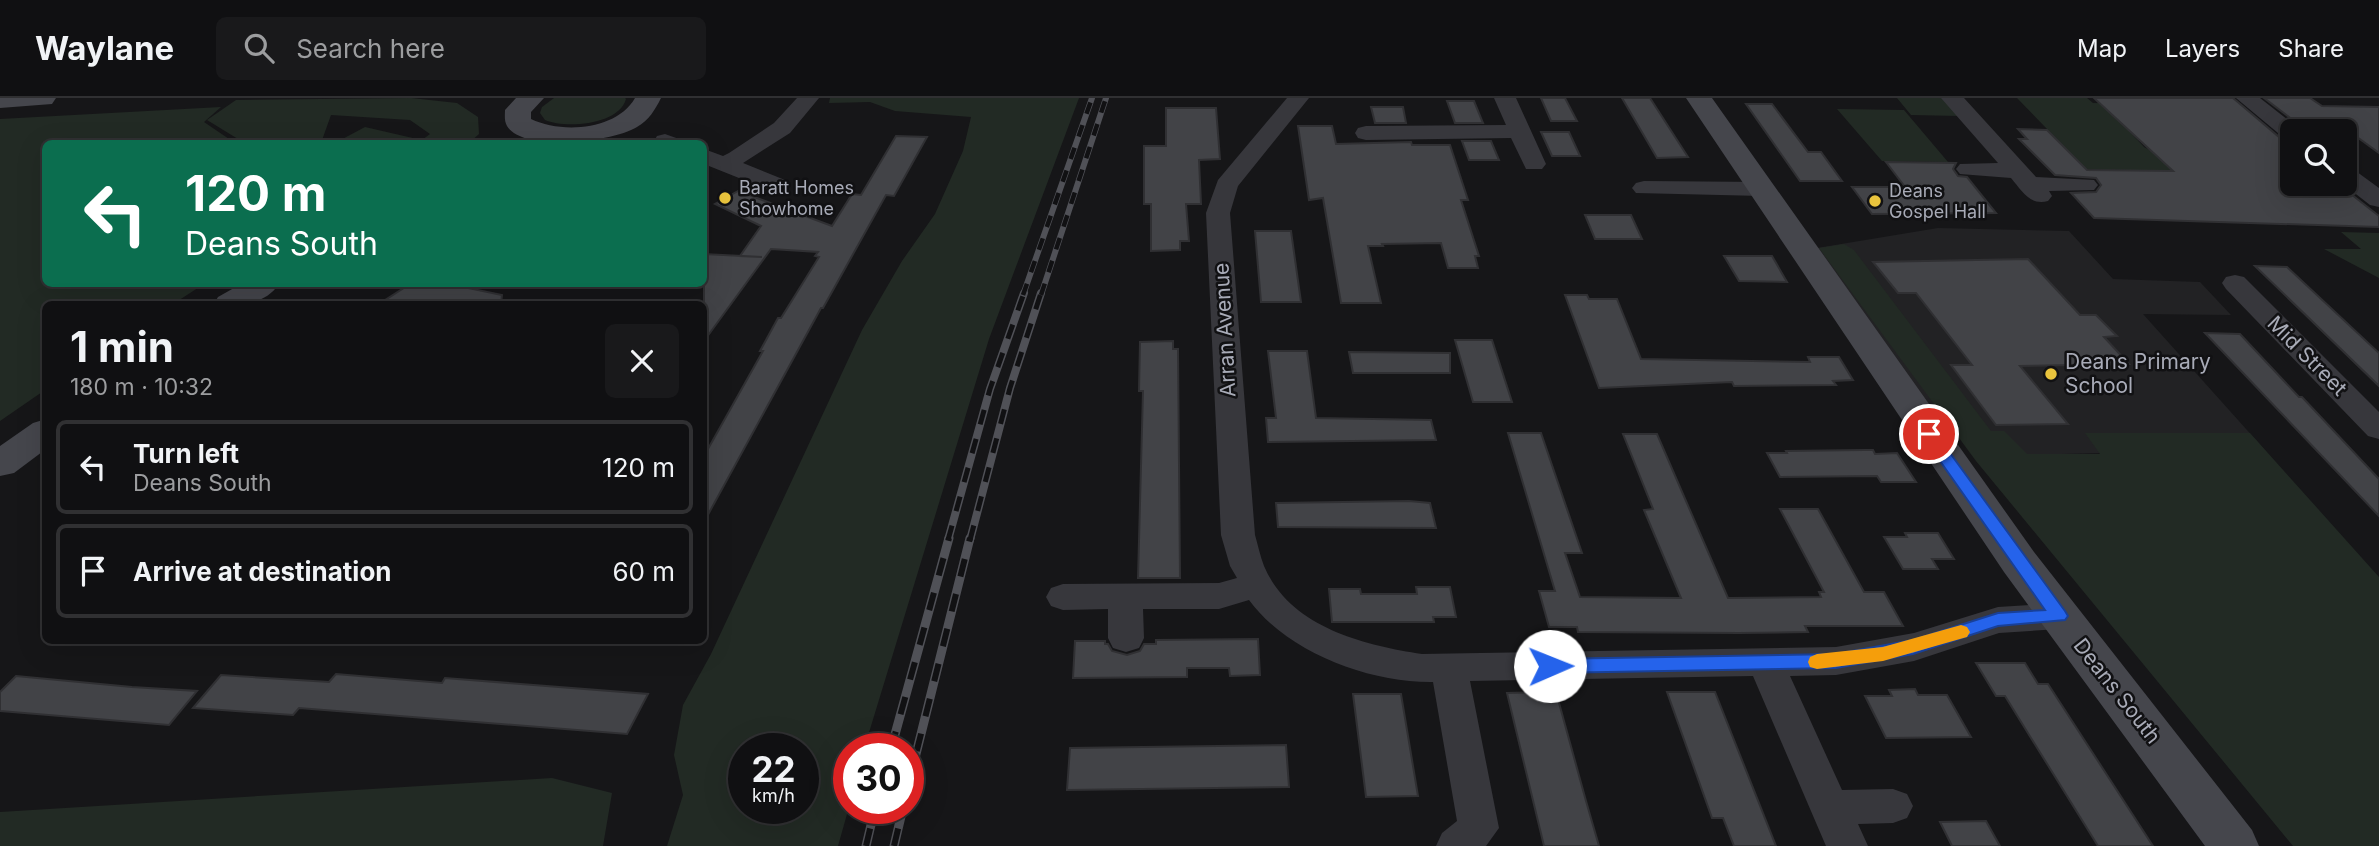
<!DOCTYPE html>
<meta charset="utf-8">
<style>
:root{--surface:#101012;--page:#19191b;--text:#f1f3f6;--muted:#9c9d9f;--line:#303032}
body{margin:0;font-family:Inter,sans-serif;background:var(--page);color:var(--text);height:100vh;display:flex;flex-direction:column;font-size:26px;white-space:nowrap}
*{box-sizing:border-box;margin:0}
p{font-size:23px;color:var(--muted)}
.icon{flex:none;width:38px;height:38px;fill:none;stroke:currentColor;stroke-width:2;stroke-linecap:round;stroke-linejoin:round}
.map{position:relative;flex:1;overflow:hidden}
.side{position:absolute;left:42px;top:203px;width:665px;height:343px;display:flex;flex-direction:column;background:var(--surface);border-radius:10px;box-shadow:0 7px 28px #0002,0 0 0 2px var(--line)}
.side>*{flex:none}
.guide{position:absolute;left:42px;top:42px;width:665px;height:147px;border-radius:10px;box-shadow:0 7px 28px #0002,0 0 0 2px var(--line);background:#0b6e4f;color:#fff;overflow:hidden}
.buttons{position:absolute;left:2280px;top:21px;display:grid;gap:14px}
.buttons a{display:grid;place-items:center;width:77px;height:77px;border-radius:10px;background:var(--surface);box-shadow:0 7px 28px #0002,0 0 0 2px var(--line);font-size:35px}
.speed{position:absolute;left:728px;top:635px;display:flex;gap:14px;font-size:35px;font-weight:700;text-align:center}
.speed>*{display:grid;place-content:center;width:91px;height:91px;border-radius:50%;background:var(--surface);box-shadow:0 7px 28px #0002,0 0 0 2px var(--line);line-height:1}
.speed small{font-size:18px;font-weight:400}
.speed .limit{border:10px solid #d22;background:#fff;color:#111}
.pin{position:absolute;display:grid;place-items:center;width:60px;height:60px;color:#fff;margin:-30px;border:4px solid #fff;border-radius:50%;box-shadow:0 2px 7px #0007}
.me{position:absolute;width:77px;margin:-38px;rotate:89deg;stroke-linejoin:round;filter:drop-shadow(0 0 5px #0008)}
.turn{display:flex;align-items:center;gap:24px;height:147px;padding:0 28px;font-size:32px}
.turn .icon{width:91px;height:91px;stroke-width:2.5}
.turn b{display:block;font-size:49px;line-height:60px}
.round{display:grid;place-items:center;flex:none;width:74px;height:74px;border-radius:10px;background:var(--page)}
.head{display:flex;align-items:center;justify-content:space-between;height:119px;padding:0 28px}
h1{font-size:42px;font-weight:700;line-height:52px}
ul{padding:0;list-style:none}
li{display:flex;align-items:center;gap:21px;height:94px;margin:0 14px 10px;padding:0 14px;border:4px solid var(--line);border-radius:10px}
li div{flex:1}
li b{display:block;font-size:26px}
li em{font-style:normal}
header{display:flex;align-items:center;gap:42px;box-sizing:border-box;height:98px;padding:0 35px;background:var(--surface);border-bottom:2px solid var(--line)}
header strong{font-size:33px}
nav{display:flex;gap:38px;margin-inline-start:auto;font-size:24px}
.search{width:490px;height:63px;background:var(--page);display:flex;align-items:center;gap:18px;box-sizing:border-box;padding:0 24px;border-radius:10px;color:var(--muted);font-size:26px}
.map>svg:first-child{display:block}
</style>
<header>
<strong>Waylane</strong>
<div class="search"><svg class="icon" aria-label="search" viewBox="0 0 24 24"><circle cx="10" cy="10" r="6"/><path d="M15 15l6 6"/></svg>Search here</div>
<nav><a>Map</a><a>Layers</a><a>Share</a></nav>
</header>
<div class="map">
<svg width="2379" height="748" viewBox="0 0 2379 748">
<rect width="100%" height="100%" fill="#161618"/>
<!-- built -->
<path fill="#222224" d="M1938,130L2069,133L2113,181L2200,184L2231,217L2143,216L2264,351L2018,357L1995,334L1944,327L1865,224L1817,150Z"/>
<!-- green -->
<path fill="#222a24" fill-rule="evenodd" d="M411,0L457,5L478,19L479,36L469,45H418L430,36L410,22L331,17L321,45L238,41L207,22L236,2Z
M554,0H625L626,1C619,27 565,31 545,22L540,15L542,9Z
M830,0H1079L989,241L864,651H849V709L838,748H667L683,697L674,657L683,607L711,556L862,232L902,163L935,116L963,53L971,19L895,13L870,4L829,5ZM744,651H803V710H744Z
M1897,0H1943L1960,18L1911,17Z
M2017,0H2087L2093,5L2182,6L2151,35H2131L2144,49L2187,73L2073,71L2042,32L2047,31Z
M221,9L204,24L232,43L259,45L46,46V186H204L173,206H46L45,292L0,323V21Z
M1837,11L1904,12L1948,64L1882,63Z
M365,29L417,41L410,45H335Z
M2341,134L2379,135V180L2324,151H2361Z
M1844,146L1854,152L1991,333H2004L2027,356H2100L2085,335H2250L2379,479V748H2293L1976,363L1819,150Z
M552,680L612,695L603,748H0V714Z"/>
<!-- building -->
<path fill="#424347" stroke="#303033" stroke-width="2" d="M1541,0H1565L1577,23H1551Z
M1622,0H1650L1688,59L1657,60Z
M2094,0H2233L2292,50V86H2338L2379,118V129L2094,120L2071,95L2096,94L2101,87L2096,80L2055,77L2019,41H2027L2018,31L2047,32L2087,72L2173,73Z
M2264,0H2310L2322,8L2379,9V55L2339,26L2297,25Z
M1447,3H1474L1483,25H1455Z
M1746,6H1772L1808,54H1821L1842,83H1800Z
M1371,9H1403L1406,25H1375Z
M1166,10H1216L1220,61L1199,62L1201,106H1186L1189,143H1180V152L1151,153V106H1144V48H1166Z
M1298,28H1332L1336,46L1411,44L1412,47H1450L1468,102H1461L1479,158H1475L1478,170H1448L1441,145L1382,146L1383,148H1368L1381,205H1341L1323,100L1309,102Z
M1541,34H1569L1580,58H1552Z
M896,38L927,39L894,98L886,97L823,210H821L704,424V358L763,253H760L778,220H781L819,159L815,158L818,154L771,151L704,243V156L762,159L740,158L761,128L715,106L738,93L832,128L852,96L861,97Z
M1462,43H1491L1499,62H1469Z
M1886,64L1956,65L1953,71L1958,78L1967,79L1996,115L1872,116L1852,89H1905Z
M1585,117H1631L1642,141H1595Z
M1255,133H1291L1301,204H1261Z
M1724,158H1772L1787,184L1739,183Z
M2028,161L2080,217H2096L2117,238L2104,239L2129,266L2020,268L2068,326L1996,327L1951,267H1972L1916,195H1898L1873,164Z
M2255,168L2287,169L2379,255V288Z
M410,186H449L502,197L501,206H379Z
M1565,197H1587L1589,201H1617L1641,261L1810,264L1808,259H1839L1853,282L1833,283L1836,287L1734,288L1732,284L1599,290Z
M2205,235L2240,236L2299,299H2302L2379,381V418Z
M1455,242H1492L1512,304H1473Z
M1173,243V251H1178L1180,480H1138L1143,293H1139L1140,244Z
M1268,253H1307L1316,320L1431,322L1436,342L1268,344L1266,320H1276Z
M1349,254L1450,255V275H1353Z
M1508,335H1541L1582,455H1565L1580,499L1681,500L1644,412L1653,411L1623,336H1657L1728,500L1821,499L1819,494H1824L1780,411H1818L1864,494H1884L1903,528H1805L1808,534L1739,535L1578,534L1577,529H1549L1539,493H1555Z
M1864,352H1873L1875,356L1897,355L1916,384H1881L1877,378L1780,379L1767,355H1787L1786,353Z
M1409,403L1430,405L1436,430L1278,429L1276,405Z
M1905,435H1938L1954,461H1932L1938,471H1903L1884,439H1907Z
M1416,489H1450L1456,519H1433L1434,524H1332L1329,491H1360L1361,496H1417Z
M1258,541L1260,577L1230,578L1229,570H1187V579L1073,580L1075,543H1105V546H1108L1112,553L1127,557L1140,553L1144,546H1156V542Z
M1976,565H2025L2038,586H2048L2153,748H2098L2005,598H1996Z
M336,576L442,585L445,580L648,596L627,636L299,610L293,617L193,610L221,577L329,584Z
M16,578L132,589L197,593L169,627L0,613V594Z
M1915,591L1918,597H1947L1971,639L1886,640L1865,598H1892L1889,592Z
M1556,594L1586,703L1599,748H1544L1507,595Z
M1667,594H1715L1776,748H1734L1723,720H1712Z
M1353,596H1401L1418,698L1366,699Z
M1286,647L1289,689L1067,692L1070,650Z
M1986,723L2000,748H1952L1940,724Z"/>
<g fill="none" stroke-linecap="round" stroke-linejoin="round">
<!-- street -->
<path fill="#37373c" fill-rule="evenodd" d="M797,0H819L790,35L743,65L785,82L789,87L785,92H769L704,66V51L723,58L729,55L774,25Z
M1287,0H1309L1238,88L1230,115L1255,437C1258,447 1260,458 1264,468C1290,529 1363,547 1422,556L1836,549L1914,535L1998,509L2059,505L2072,509L2077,518L2072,527L2059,531L1999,535L1914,563L1836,577L1790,578L1842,692L1893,691L1907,696L1913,708L1907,720L1893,725L1858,726L1868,748H1826L1753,578L1470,583L1499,730L1486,748H1436L1442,735L1457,723L1433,584C1369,585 1287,554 1249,502L1219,511H1143L1144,540L1139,550L1126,554L1113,550L1108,540V511L1063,512L1051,508L1046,499L1051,490L1063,486L1219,485L1237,480L1230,468L1221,437L1206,115L1218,82Z
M1494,0H1516L1546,66L1542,71H1526L1511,40L1366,42L1358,40L1355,35L1358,30L1366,28L1506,27Z
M1941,0H1964L2036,79L2094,82L2098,87L2094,92L2049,93L2052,98L2048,103C2030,108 2022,93 2011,80L1960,76L1956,71L1960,66L1998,65Z
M2236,0H2260L2302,33H2292V42L2284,40Z
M665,36L679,41L682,46H655L654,43L657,38Z
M2345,69L2353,71L2379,90V109L2370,107L2343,86Z
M1644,83L1762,84L1770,86L1774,91L1770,96L1762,98L1636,95L1632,90L1636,85Z
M2235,177L2244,179L2379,314V341L2368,338L2226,191L2222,185L2226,179Z"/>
<!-- secondary -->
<path fill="#45464c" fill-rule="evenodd" d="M0,0H56L52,6L0,10Z
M516,0H544L531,14V21C562,36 617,32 635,0H661C655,12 649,22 637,29C613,44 524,55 507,28C504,23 505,17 505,12Z
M1686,0H1712L2034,454L2252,732L2259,748H2205L2004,474Z
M241,186H279C263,209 239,206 214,206L218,199Z
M46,321V351L14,375L0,378V348L33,325Z"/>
<defs>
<path id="rail-far2" d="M1023,197L1092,0
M1041,197L1106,0"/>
<path id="rail-far1" d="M948,442L990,291L1024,195
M970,442L1010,290L1041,195"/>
<path id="rail" d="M891,651L949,440
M908,688L970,440
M866,748L875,710
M894,748L903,710"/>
</defs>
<!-- rail-far2 casing -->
<use href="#rail-far2" stroke="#505157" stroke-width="6"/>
<!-- rail-far1 casing -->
<use href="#rail-far1" stroke="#505157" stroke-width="8"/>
<!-- rail casing -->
<use href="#rail" stroke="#505157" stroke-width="9"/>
<!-- rail-far2 -->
<use href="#rail-far2" stroke="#111113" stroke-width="4.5" stroke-dasharray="12" stroke-linecap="butt"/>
<!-- rail-far1 -->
<use href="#rail-far1" stroke="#111113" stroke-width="5" stroke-dasharray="15" stroke-linecap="butt"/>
<!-- rail -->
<use href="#rail" stroke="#111113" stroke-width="6" stroke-dasharray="18" stroke-linecap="butt"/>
</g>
<!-- route -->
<path fill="#2563eb" stroke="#184099" stroke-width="2" d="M1929,331L1934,333L2065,513L2068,518L2065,522L1998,528L1913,556L1836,570L1550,575L1543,573L1540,568L1543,563L1550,561L1836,556L1913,542L1998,515L2045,512L1921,336Z"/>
<!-- slow -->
<path fill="#f59e0b" d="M1961,527L1967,529L1970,534L1967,539L1883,563L1817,571L1810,569L1808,564L1810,559L1817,556L1883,549Z"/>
<!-- markers -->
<g fill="#e9c43d" stroke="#111113" stroke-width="2.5">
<circle cx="725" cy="100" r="7"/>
<circle cx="1875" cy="103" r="7"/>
<circle cx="2051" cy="276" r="7"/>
</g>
<g text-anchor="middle" stroke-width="5" stroke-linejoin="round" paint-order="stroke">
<!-- far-poi labels -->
<g font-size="18" fill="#a8abb7" stroke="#111113" text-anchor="start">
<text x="739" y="96">Baratt Homes<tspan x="739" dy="21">Showhome</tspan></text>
<text x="1889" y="99">Deans<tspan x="1889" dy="21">Gospel Hall</tspan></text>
</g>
<!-- street labels -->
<g font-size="21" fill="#a8abb7" stroke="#111113">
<text transform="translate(1225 232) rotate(-93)" y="7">Arran Avenue</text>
<text transform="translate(2307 258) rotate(45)" y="7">Mid Street</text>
<text transform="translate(2117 593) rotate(52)" y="7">Deans South</text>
</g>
<!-- poi labels -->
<g font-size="21" fill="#a8abb7" stroke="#111113" text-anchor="start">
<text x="2065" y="271">Deans Primary<tspan x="2065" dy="24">School</tspan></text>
</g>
</g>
</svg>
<div class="buttons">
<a><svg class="icon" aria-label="search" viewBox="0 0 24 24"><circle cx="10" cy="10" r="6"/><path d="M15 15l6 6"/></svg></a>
</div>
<div class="speed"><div>22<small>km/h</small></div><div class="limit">30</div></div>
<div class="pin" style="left:1929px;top:336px;background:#d93025"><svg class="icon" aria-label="arrive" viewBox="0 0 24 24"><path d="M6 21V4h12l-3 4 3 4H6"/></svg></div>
<svg class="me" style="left:1550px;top:568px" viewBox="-20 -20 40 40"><circle r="19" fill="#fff"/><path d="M0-13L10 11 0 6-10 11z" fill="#2563eb"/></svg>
<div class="guide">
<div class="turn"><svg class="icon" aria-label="left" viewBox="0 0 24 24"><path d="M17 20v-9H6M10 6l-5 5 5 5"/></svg><div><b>120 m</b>Deans South</div></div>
</div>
<section class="side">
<div class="head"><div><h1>1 min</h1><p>180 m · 10:32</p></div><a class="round"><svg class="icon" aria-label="close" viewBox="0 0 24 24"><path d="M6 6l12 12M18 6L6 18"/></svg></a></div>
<ul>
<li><svg class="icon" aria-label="left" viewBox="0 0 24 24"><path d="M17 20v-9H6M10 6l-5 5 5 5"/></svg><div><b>Turn left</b><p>Deans South</p></div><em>120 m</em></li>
<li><svg class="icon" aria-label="arrive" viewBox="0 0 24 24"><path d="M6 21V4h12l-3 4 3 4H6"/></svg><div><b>Arrive at destination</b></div><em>60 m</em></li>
</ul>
</section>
</div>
